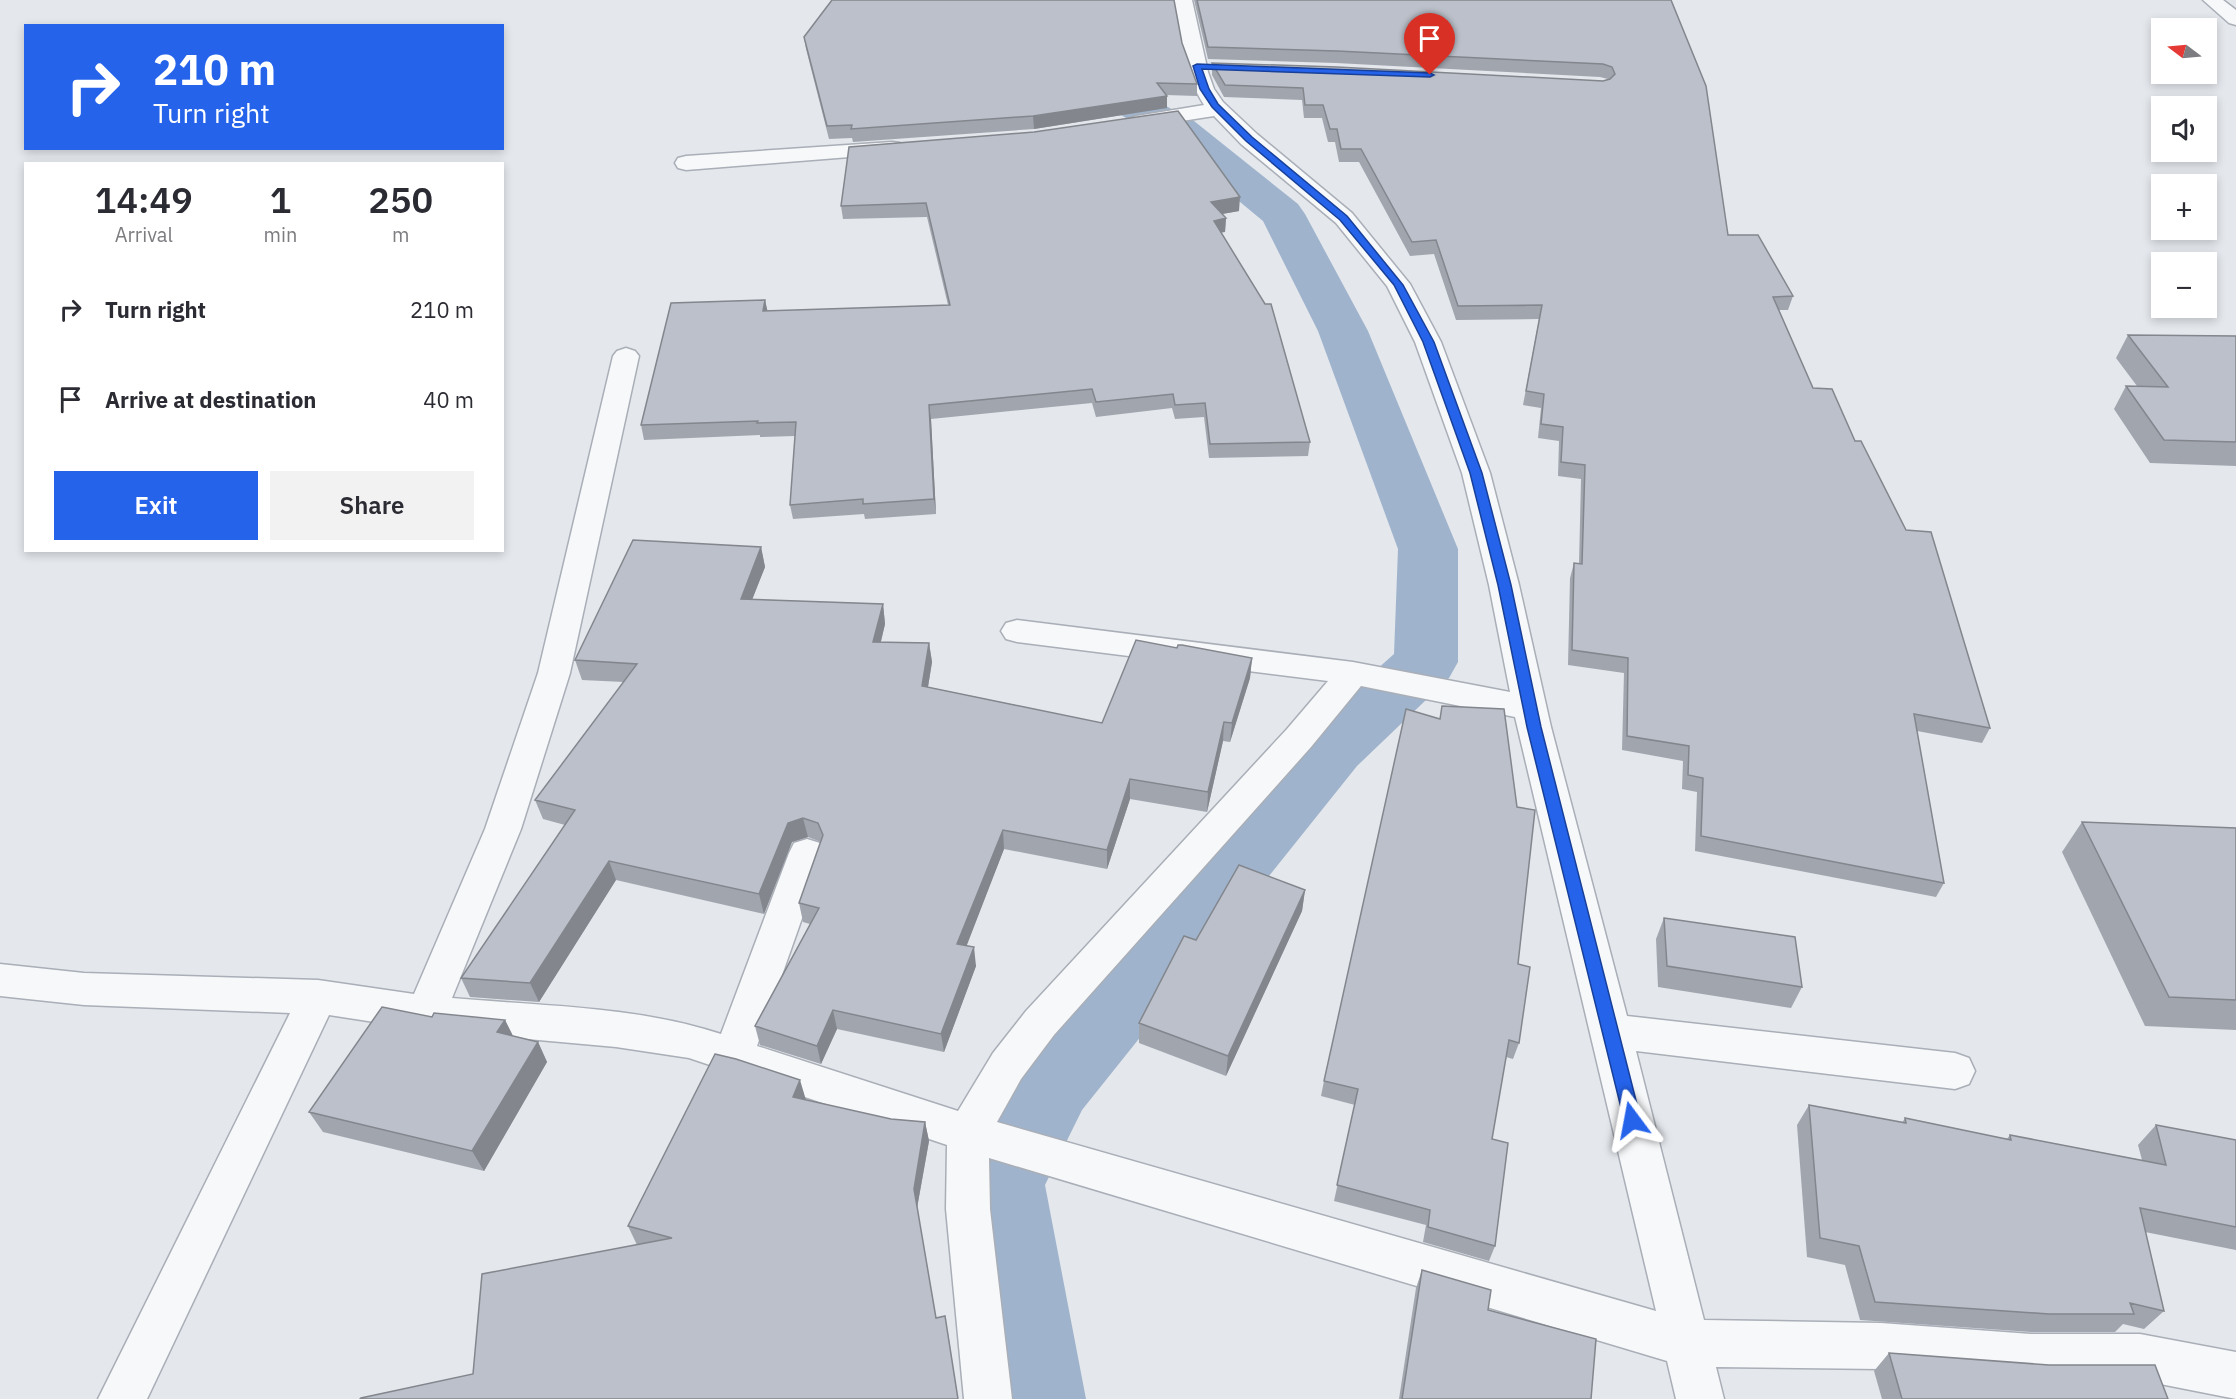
<!DOCTYPE html>
<meta charset="utf-8">
<style>
:root{--surface:#fff;--page:#f2f2f3;--text:#2b2b33;--muted:#7c7c81;--accent:#2563eb}
body{margin:0;font-family:"IBM Plex Sans",sans-serif;background:var(--page);color:var(--text);height:100vh;display:flex;flex-direction:column;font-size:22px;white-space:nowrap}
*{box-sizing:border-box;margin:0}
p{font-size:20px;color:var(--muted)}
.icon{flex:none;width:33px;height:33px;fill:none;stroke:currentColor;stroke-width:2;stroke-linecap:round;stroke-linejoin:round}
.map{position:relative;flex:1;overflow:hidden}
.panel{position:absolute;left:24px;top:162px;width:480px;height:390px;display:flex;flex-direction:column;background:var(--surface);border-radius:0px;box-shadow:0 3px 9px #0003}
.panel>*{flex:none}
.guide{position:absolute;left:24px;top:24px;width:480px;height:126px;border-radius:0px;box-shadow:0 3px 9px #0003;background:#2563eb;color:#fff;overflow:hidden}
.needle{width:39px;rotate:286deg}
.controls{position:absolute;left:2151px;top:18px;display:grid;gap:12px}
.controls a{display:grid;place-items:center;width:66px;height:66px;border-radius:0px;background:var(--surface);box-shadow:0 3px 9px #0003;font-size:30px}
.pin{position:absolute;display:grid;place-items:center;width:51px;height:51px;color:#fff;margin:-62px -26px;border-radius:50% 50% 50% 0;rotate:-45deg;box-shadow:0 0 6px #0007}
.pin .icon{rotate:45deg}
.me{position:absolute;width:66px;margin:-33px;rotate:347deg;stroke-linejoin:round;filter:drop-shadow(0 0 4px #0008)}
.turn{display:flex;align-items:center;gap:21px;height:126px;padding:0 30px;font-size:27px}
.turn .icon{width:78px;height:78px;stroke-width:2.5}
.turn b{display:block;font-size:42px;line-height:51px}
.eta{display:flex;justify-content:space-evenly;align-items:center;height:102px;text-align:center}
.eta b{font-size:36px;font-weight:600;line-height:42px}
.primary-button{display:flex;gap:12px;margin-top:auto;padding:12px 30px}
.primary-button a{flex:1;height:69px;border-radius:0px;background:var(--accent);color:#fff;font-size:24px;font-weight:600;line-height:69px;text-align:center}
.primary-button a+a{background:var(--page);color:var(--text)}
ul{padding:0;list-style:none}
li{display:flex;align-items:center;gap:18px;height:90px;padding:0 30px}
li div{flex:1}
li b{display:block;font-size:22px}
li em{font-style:normal}
.map>svg:first-child{display:block}
</style>
<div class="map">
<svg width="2236" height="1399" viewBox="0 0 2236 1399">
<rect width="100%" height="100%" fill="#e4e7ec"/>
<g fill="none" stroke-linecap="round" stroke-linejoin="round">
<!-- canal -->
<path fill="#9fb4cc" fill-rule="evenodd" d="M1083,0H1122L1107,18L1109,60L1138,91L1194,121L1298,204L1305,214L1368,331L1458,549V662L1449,678L1357,766L1082,1110L1045,1185L1086,1399H990L959,1184L1024,1058L1309,730L1394,654L1398,549L1318,331L1263,221L1164,139L1110,109L1070,62L1069,16Z"/>
<defs>
<path id="minor" d="M1174,0H1192L1208,72L1214,89L1223,102L1257,134L1352,213L1410,284L1441,342L1490,473L1519,585L1551,727L1627,1016L1955,1053L1969,1058L1975,1071L1969,1084L1955,1089L1636,1051L1704,1320L1881,1323L2031,1334H2140L2236,1352V1399L2140,1380H2031L1881,1369L1716,1367L1724,1399H1676L1667,1361L989,1158L990,1209L1012,1399H964L946,1209L947,1145L689,1058L616,1047L426,1030L329,1015L147,1399H98L290,1013L84,1005L0,996V964L84,973L318,980L414,994L485,829L538,673L613,356L617,351L626,348L635,351L639,356L570,673L521,829L452,998C541,1006 636,1006 721,1034L789,853L794,843L807,839L820,843L825,853L757,1046L958,1111L993,1053L1026,1011L1287,729L1328,681L1017,642L1006,639L1001,631L1006,623L1017,620L1353,662L1510,692L1489,585L1462,473L1415,342L1387,286L1336,223L1241,144L1214,116L1137,128L1130,126L1127,122L1130,118L1137,116L1204,105C1184,74 1181,36 1174,0ZM1361,686L1515,717L1656,1311L997,1122L1021,1079L1054,1035L1311,747Z
M2203,0H2223L2236,10V25L2229,23Z
M892,142L900,143L903,148L900,153L686,170L678,168L675,163L678,158L686,156Z"/>
</defs>
<!-- minor casing -->
<use href="#minor" stroke="#a9aeb7" stroke-width="3"/>
<!-- minor -->
<use href="#minor" fill="#f7f8fa" fill-rule="evenodd"/>
</g>
<!-- wall -->
<path fill="#a1a5ae" d="M1194,0H1671L1728,235L1793,296L1788,310H1779L1813,388L1855,441L1990,728L1982,743L1917,731L1944,883L1936,897L1695,851L1697,792L1682,789L1683,761L1622,750L1624,673L1568,665L1570,578L1574,563L1579,564L1581,479L1558,476L1559,441L1538,438L1541,408L1523,405L1539,319L1456,320L1434,254L1410,256L1359,162H1339L1335,142H1328L1322,118H1304L1302,100L1224,97L1212,75V63L1603,81L1608,79L1600,77L1336,63L1208,59Z
M804,37L1182,43L1197,84V96L1166,95L1167,108L1034,129L853,142L852,138L829,139L806,49Z
M849,147L1239,211L1222,214L1226,218L1225,232H1221L1310,442L1308,456L1209,458L1204,417L1175,419L1172,408L1096,417L1092,403L931,419L936,514L865,519L864,514L793,519L790,505L795,436L760,437V435L644,440L641,425L765,300L767,311L948,305L927,217L843,219L841,206Z
M2128,335L2236,336V466L2150,463L2114,409L2126,386H2137L2116,358Z
M761,547L765,567L752,599L883,604L885,624L881,642L929,643L932,662L928,687L1102,723L1177,648L1252,658L1250,678L1230,742L1223,741L1207,812L1130,799L1107,869L1004,849L966,946L976,966L944,1052L837,1029L821,1064L760,1045L755,1026L810,924L803,922L799,903L821,842L808,837L792,842L764,914L616,880L539,1002L470,997L461,978L565,825L543,819L535,800L624,682L582,680L575,660Z
M2082,822L2236,828V1030L2145,1026L2062,852Z
M1305,890L1302,911L1226,1076L1139,1043V1023L1196,940Z
M1664,918L1802,987L1791,1008L1658,987L1656,939Z
M1518,964L1519,1043L1513,1059L1506,1057L1492,1139L1495,1246L1489,1261L1423,1242L1426,1225L1334,1201L1355,1105L1321,1096L1324,1081Z
M432,1017L505,1020L513,1036L538,1042L547,1062L484,1171L323,1132L309,1112Z
M806,1100L891,1119L925,1122L929,1141L917,1208L936,1318L948,1333L958,1399H360L473,1374L637,1245L628,1226Z
M1809,1105L1902,1123L1905,1118L2007,1139L2010,1135L2142,1160L2138,1145L2156,1125L2236,1140V1250L2145,1232L2164,1311L2144,1329L2123,1324L2115,1332H2031L1860,1320L1845,1265L1807,1257L1797,1125Z
M1422,1270L1488,1310L1591,1399H1399L1416,1288Z
M1889,1353L2168,1399H1882L1874,1371Z"/>
<!-- shaded-wall -->
<path fill="#83868d" d="M1167,96V108L1034,129L1033,116Z
M1240,197L1239,211L1211,216V202Z
M1226,218L1225,232L1214,234V221Z
M765,300L768,313L763,311Z
M929,405L931,419L936,514L934,499Z
M761,547L765,567L745,618L741,599Z
M883,604L885,624L876,661L873,642Z
M929,643L932,662L925,705L922,686Z
M1252,658L1250,678L1230,742L1232,723Z
M1224,722L1223,741L1207,812L1208,792Z
M1130,779V799L1107,869V850Z
M803,818L808,837L792,842L764,914L759,894L788,823Z
M1003,830L1004,849L960,963L957,944Z
M609,861L616,880L539,1002L530,983Z
M1305,890L1302,911L1226,1076L1228,1056Z
M974,947L976,966L944,1052L941,1034Z
M833,1010L837,1029L821,1064L817,1046Z
M505,1020L515,1040L497,1032Z
M538,1042L547,1062L484,1171L472,1151Z
M800,1080L806,1100L793,1097Z
M925,1122L929,1141L917,1208L914,1189Z"/>
<!-- building -->
<path fill="#bbc0ca" stroke="#83868d" stroke-width="1.5" d="M832,0H1174L1182,43L1197,84L1157,83L1167,96L1033,116L851,129L852,125L827,126L804,37Z
M1197,0H1671L1706,86L1728,235H1758L1793,296L1773,297L1813,388L1832,389L1855,441H1861L1906,530L1931,532L1990,728L1914,714L1944,883L1701,836L1703,778L1688,775L1689,746L1627,736L1628,658L1572,650L1574,563L1582,564L1585,465L1561,462L1563,427L1541,424L1544,394L1526,391L1542,305L1458,306L1436,240L1412,242L1361,149H1341L1337,129H1330L1323,105H1305L1303,88L1225,85L1212,63L1337,67L1603,81L1610,79L1615,74L1612,67L1603,64L1337,51L1208,47Z
M1178,111L1240,197L1211,202L1226,218L1214,221L1265,304H1271L1310,442L1210,444L1205,403L1175,405L1173,394L1096,402L1092,389L929,405L934,499L863,504V499L790,505L796,422L757,423L758,421L641,425L671,303L765,300L763,311L950,305L926,203L841,206L849,147L1034,132Z
M2128,335L2236,336V442L2164,440L2126,386L2168,387Z
M633,540L761,547L741,599L883,604L873,642L929,643L922,686L1102,723L1136,640L1177,648L1178,645H1182L1252,658L1232,723L1224,722L1208,792L1130,779L1107,850L1003,830L957,944L974,947L941,1034L833,1010L817,1046L755,1026L819,908L799,903L823,835L818,823L803,818L788,823L759,894L609,861L530,983L461,978L575,810L535,800L637,664L575,660Z
M1442,706L1504,709L1517,807L1535,810L1518,964L1530,967L1519,1043L1509,1040L1492,1139L1508,1143L1495,1246L1428,1227L1430,1210L1337,1185L1358,1089L1324,1081L1406,709L1440,719Z
M2082,822L2236,828V1000L2169,997Z
M1239,865L1305,890L1228,1056L1139,1023L1184,936L1196,940Z
M1664,918L1795,937L1802,987L1667,966Z
M382,1007L432,1017L434,1013L505,1020L497,1032L538,1042L472,1151L309,1112Z
M715,1054L736,1059L800,1080L793,1097L891,1119L925,1122L914,1189L936,1318L945,1316L958,1399H360L361,1398L473,1374L482,1274L672,1238L628,1226Z
M1809,1105L1906,1123L1905,1118L2011,1140L2010,1135L2166,1165L2156,1125L2236,1140V1227L2140,1208L2164,1311L2130,1303L2134,1314H2049L1875,1302L1859,1246L1820,1238Z
M1422,1270L1491,1290L1488,1310L1596,1339L1591,1399H1402Z
M1889,1353L2049,1365H2155L2168,1399H1902Z"/>
<!-- route -->
<path fill="#2563eb" stroke="#184099" stroke-width="1.5" d="M1197,64L1430,73L1434,75L1430,77L1202,69L1209,89L1218,104L1252,137L1347,216L1403,285L1434,342L1482,473L1511,585L1541,727L1641,1120L1639,1126L1632,1128L1626,1126L1624,1120L1527,727L1498,585L1470,473L1423,342L1394,285L1340,220L1246,141L1212,107L1200,89L1193,66Z"/>
</svg>
<div class="controls">
<a><svg class="needle" viewBox="-14 -14 28 28"><path d="M0-13l5 13h-10z" fill="#e53935"/><path d="M0 13l5-13h-10z" fill="#7c7c81"/></svg></a>
<a><svg class="icon" aria-label="sound" viewBox="0 0 24 24"><path d="M4 9h4l5-4v14l-5-4H4zM17 9q2 3 0 6"/></svg></a>
<a>+</a>
<a>−</a>
</div>
<div class="pin" style="left:1430px;top:75px;background:#d93025"><svg class="icon" aria-label="arrive" viewBox="0 0 24 24"><path d="M6 21V4h12l-3 4 3 4H6"/></svg></div>
<svg class="me" style="left:1632px;top:1120px" viewBox="-20 -20 40 40"><path d="M0-17L14 15 0 8-14 15z" fill="#2563eb" stroke="#fff" stroke-width="4"/></svg>
<div class="guide">
<div class="turn"><svg class="icon" aria-label="right" viewBox="0 0 24 24"><path d="M7 20v-9h11M14 6l5 5-5 5"/></svg><div><b>210 m</b>Turn right</div></div>
</div>
<section class="panel">
<div class="eta">
<div><b>14:49</b><p>Arrival</p></div>
<div><b>1</b><p>min</p></div>
<div><b>250</b><p>m</p></div>
</div>
<ul>
<li><svg class="icon" aria-label="right" viewBox="0 0 24 24"><path d="M7 20v-9h11M14 6l5 5-5 5"/></svg><div><b>Turn right</b></div><em>210 m</em></li>
<li><svg class="icon" aria-label="arrive" viewBox="0 0 24 24"><path d="M6 21V4h12l-3 4 3 4H6"/></svg><div><b>Arrive at destination</b></div><em>40 m</em></li>
</ul>
<div class="primary-button"><a>Exit</a><a>Share</a></div>
</section>
</div>
